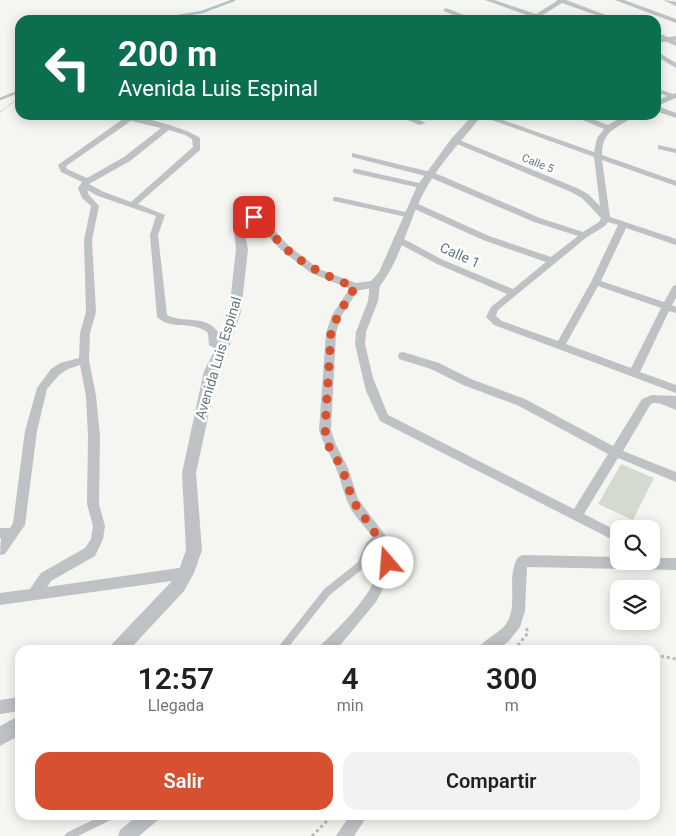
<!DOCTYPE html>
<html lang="es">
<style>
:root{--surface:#fff;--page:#f2f2f2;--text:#202124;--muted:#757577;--accent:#d75130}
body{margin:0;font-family:Roboto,sans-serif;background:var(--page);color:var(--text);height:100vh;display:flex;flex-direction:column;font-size:19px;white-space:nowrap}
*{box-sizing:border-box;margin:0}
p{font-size:16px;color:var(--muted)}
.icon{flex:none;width:28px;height:28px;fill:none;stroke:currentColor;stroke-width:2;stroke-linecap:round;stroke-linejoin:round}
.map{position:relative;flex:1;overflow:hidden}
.drawer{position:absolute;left:15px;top:645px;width:645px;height:175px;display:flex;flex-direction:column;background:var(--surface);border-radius:15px;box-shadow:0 2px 12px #0003}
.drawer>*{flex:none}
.hud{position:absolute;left:15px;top:15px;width:646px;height:105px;border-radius:15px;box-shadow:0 2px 12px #0003;background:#0b6e4f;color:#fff;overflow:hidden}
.controls{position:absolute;left:610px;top:520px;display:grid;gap:10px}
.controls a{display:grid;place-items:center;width:50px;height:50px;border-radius:10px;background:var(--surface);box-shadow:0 2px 12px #0003;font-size:25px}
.pin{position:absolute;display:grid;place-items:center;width:42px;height:42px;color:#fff;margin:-21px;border-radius:10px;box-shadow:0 2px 8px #0006}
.me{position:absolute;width:55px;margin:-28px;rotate:342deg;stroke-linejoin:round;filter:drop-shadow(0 0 4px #0008)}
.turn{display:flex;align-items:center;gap:18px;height:105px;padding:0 20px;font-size:22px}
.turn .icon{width:65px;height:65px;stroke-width:2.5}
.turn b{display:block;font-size:35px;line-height:42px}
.eta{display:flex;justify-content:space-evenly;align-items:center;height:85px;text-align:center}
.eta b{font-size:30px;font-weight:600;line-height:35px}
.primary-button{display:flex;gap:10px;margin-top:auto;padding:10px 20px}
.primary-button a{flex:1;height:58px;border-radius:15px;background:var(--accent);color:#fff;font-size:20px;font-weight:600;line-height:58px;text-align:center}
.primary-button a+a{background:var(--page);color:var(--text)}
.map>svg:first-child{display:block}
</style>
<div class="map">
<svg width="676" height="836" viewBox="0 0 676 836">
<rect width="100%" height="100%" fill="#f5f5f2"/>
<!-- green -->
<path fill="#d5dad1" d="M621,464L654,478L633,520L598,504Z"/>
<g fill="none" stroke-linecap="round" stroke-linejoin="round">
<!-- stream -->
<path stroke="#b5c2c5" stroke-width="2.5" d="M155,20L202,12L234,0
M0,99L20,91"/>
<!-- path-far1 -->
<path stroke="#b8bbbd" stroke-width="1" stroke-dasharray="1 1" stroke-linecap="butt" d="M0,112L16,100"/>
<!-- path -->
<path stroke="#b8bbbd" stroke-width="3" stroke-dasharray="3 3" stroke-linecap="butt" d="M514,650L528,633L526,627
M655,655L676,659
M312,836L333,815"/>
<!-- service-far2 -->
<path stroke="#bec2c5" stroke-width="4.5" d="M355,171L422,186
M335,199L408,215"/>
<!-- service-far1 -->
<path stroke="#bec2c5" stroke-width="5.5" d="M661,401L676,407
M374,541L378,536"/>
<!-- service -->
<path stroke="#bec2c5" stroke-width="8" d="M281,650L327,592L361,565L369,546L375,540
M69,836L112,815"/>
<!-- minor -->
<path fill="#bec2c5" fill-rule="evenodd" d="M485,0H494L536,14L557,1L556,0H566L619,20H610L562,3L541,16L549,20H531L532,17Z
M615,0H624L676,19V23Z
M664,0L676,2V6L665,1Z
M446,8L474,19L475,20H466L444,11L443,10Z
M656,32L676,41V46L656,37Z
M656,51L676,63V68L656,56Z
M656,88L673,94L676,93V98L657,106L676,113V118L656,111V101L667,96L656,92Z
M328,115H339L330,119L326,117Z
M397,115H408L426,123L419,125Z
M478,115H489L594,152L597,138L604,129L571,115H582L608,125L625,115H635C618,129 602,129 602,155L676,181V186L602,160L610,217L676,239V245L626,228L601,281L664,302L673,286L676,285V298L672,305L676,307V313L669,311L640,372L676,385V393L494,325L486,317L491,307L507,294L437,264L394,241V237H400L443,260L513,289L546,262L483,240L410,207V203H416L489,236L551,257L578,236L534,222L429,177L352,157V153L435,173L540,218L583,232L599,222L601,218L582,198L571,192L450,141L457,139L577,188L588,194L600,206L594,157ZM608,222L618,225L591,282L558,341L502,321L496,316L498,310L587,237L605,226ZM598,286L661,308L631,368L566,344Z
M127,116C140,115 191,130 200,138V150L138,204L165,215L158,235L167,315C184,324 205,314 218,332V342L227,349L222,352L209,345L208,333C194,320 171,331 157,317L150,235L156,216L98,196L87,190L89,195L99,206L92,240L96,312L90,333L89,360L96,396L100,436L99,504L105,526L103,539L95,556L51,581L47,587L186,567L191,569L193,573L191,577L186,579L0,605V593L30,589L41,573L85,548L91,539L93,526L87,504L88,436L86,396L80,365L68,369L59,375L47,389L37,431L25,525L5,554L0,555L1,538H0V528H10L13,523L25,431L37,388L51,369L60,363L79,358L80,333L86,312L84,240L91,206L82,198L78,188L82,182L61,172L58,165ZM131,121L161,128L124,157L87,178L67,169L66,166ZM169,130L185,135L192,139L193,147L131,202L104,192L89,184L130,161Z
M658,145L676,149V153L658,149Z
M375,281L380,284L378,301L366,332L365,344L373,378L388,415L574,509L608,454L517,405L463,385L431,369L399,359L398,356L399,353L403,352L439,363L471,379L525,399L613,446L642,399L652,395L676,396V404L653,403L650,405L623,451L676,472V482L618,458L584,514L619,532V543L380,421L366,391L355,344L356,332L368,301L370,284Z
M355,284L360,287L342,315L336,333L331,430L336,445L348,468L358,499L385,535L391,546L394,564L391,574L376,602L336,650H319L321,645C342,624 390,581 378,548C373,534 360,523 352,511C344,497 342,483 336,468C331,455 323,444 319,430L326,333L332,315L352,285Z
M523,555L619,557V561H651V558H676V570L527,567L525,611L520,627L509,641L497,650H478C484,637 505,633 510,616C516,596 507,576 518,557Z
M20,697V711L0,714V700Z
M138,815H159L157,821L139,836H118L120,830Z
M350,815H368L354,836H336Z"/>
<!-- tertiary -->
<path fill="#bec2c5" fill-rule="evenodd" d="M676,36V40L656,43V39Z
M473,115H482C464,139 443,159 428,185C408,218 403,257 379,287L355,291L311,273L281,250L255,222L247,221L243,224L248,249L241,312L230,344L218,371L196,473L202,550L194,573L184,591L129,650H109L112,644L172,581L179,570L186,550L182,473L204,371L218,344L229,312L236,249L233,223L245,214L262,217L289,246L319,269L356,283L371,281L379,272L417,186L451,139Z
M20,715V735L0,746V726Z"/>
</g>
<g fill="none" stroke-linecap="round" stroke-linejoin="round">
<!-- route -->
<path stroke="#d75130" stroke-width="9" stroke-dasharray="0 16.2" d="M254,217C263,220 275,239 284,247C305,266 328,277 355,287L338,315L331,333L325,430L328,445L342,468L353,501L384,546L388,563"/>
</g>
<g text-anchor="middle" stroke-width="5" stroke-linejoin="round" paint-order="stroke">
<!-- far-street labels -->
<g font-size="11" fill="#667681" stroke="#fff">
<text transform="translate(538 163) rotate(22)" y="4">Calle 5</text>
</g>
<!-- street labels -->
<g font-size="14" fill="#667681" stroke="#fff">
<text transform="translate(460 255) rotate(24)" y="5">Calle 1</text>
<text transform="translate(218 358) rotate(-73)" y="5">Avenida Luis Espinal</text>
</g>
</g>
</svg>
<div class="controls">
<a><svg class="icon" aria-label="search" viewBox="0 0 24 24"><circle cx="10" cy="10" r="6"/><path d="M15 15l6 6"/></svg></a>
<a><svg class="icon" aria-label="layers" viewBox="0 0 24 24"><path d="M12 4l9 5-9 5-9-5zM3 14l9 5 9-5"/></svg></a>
</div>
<div class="pin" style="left:254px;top:217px;background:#d93025"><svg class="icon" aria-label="arrive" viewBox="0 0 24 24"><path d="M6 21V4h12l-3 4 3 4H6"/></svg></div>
<svg class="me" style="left:388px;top:563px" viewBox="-20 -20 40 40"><circle r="19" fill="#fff"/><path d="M0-13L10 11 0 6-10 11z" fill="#d75130"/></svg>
<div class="hud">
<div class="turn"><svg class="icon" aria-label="left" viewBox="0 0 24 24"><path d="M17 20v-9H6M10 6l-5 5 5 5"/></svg><div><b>200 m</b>Avenida Luis Espinal</div></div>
</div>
<section class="drawer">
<div class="eta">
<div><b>12:57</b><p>Llegada</p></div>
<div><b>4</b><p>min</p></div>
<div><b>300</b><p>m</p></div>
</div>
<div class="primary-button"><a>Salir</a><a>Compartir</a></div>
</section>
</div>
